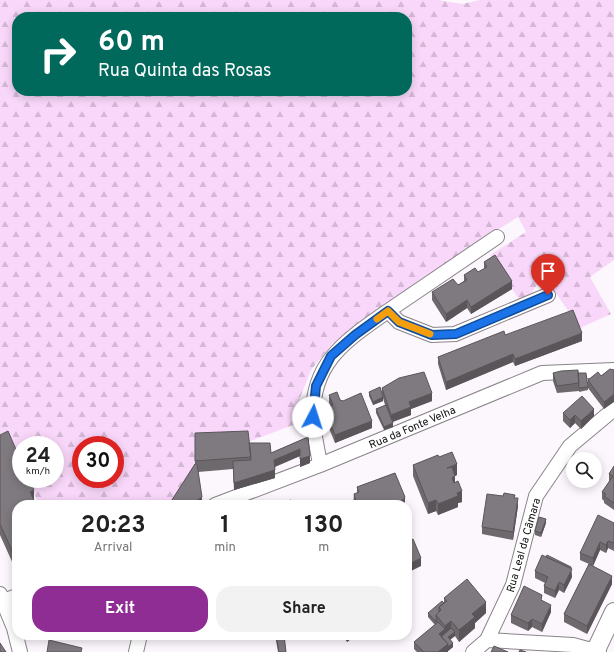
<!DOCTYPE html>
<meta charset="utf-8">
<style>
:root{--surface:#fff;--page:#f2f2f2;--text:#222;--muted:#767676;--accent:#8f2d95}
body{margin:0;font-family:Overpass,sans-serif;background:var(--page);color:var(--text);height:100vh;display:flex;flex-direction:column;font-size:15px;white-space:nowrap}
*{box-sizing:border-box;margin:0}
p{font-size:13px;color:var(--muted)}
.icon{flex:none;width:22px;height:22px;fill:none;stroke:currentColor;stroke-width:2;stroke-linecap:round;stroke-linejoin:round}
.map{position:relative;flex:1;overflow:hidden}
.side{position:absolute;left:12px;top:500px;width:400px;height:140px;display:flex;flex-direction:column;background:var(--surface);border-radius:16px;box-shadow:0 2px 10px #0003}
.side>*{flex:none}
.hud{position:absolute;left:12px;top:12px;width:400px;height:84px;border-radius:16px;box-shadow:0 2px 10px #0003;background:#00695c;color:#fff;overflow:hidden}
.fabs{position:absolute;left:566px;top:452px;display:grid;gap:8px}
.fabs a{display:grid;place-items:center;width:36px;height:36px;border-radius:50%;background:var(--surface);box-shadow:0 2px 10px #0003;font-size:20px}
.speed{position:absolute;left:12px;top:436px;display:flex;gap:8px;font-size:20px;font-weight:700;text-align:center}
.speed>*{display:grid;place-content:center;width:52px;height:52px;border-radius:50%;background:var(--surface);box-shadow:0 2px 10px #0003;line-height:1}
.speed small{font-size:10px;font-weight:400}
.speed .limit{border:6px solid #d22;background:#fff;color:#111}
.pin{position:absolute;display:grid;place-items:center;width:34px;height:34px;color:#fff;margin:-41px -17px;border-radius:50% 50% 50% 0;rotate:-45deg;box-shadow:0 0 4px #0007}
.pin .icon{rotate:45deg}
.me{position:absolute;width:44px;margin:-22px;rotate:5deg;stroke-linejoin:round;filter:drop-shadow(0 0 3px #0008)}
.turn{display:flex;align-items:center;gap:14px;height:84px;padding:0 20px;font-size:18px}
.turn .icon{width:52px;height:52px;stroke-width:2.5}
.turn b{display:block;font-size:28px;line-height:34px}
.eta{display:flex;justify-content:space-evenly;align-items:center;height:68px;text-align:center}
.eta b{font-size:24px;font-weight:700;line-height:28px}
.button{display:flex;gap:8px;margin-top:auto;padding:8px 20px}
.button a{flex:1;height:46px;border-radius:16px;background:var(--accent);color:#fff;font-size:16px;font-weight:700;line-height:46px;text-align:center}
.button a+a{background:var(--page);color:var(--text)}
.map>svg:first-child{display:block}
</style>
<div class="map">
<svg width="614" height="652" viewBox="0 0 614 652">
<defs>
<pattern id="forest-firs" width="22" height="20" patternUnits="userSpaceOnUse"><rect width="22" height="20" fill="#f9d7fa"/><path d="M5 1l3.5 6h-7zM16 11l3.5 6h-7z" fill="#d4b7d5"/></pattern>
</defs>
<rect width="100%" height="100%" fill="#fcf7fc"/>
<!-- forest -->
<path fill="url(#forest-firs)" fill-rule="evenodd" d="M0,0H438L462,4L480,0H614V260L590,277L611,314L578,329L573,318L547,280L541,279L528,298L520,301L490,255L526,232L518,217L425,276L332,344L311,370L300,398L301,422L248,442L195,472L173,505H39L28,479H55V445H21V463L10,439L0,443ZM17,17H407V91H17ZM81,445H115V479H81Z"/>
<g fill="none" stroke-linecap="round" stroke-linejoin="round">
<defs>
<path id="minor" d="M388,311L497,237
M320,465C318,450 313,433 313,417C312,361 347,340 388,311L399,322L432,335L455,334L548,295
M215,505L320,465L542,373L614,370
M0,594L14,628L20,652
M0,602L17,596
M487,640L573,645L599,652
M136,652L140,635
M473,652L487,640L513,585L536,496L570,446L614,409"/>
<path id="tertiary" d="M595,652L614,612"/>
</defs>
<!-- minor casing -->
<use href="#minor" stroke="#898489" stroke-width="16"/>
<!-- tertiary casing -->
<use href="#tertiary" stroke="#898489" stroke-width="20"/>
<!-- minor -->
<use href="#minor" stroke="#fff" stroke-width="14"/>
<!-- tertiary -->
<use href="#tertiary" stroke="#fff" stroke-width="18"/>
</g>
<!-- wall -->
<path fill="#6d696d" d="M484,262L512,289L471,314L467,308L446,322L432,300V292L458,285L464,281V275L478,272L484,269Z
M505,335L582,341L515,366L513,362L446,390L438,364V357Z
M610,369L604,409L588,388V380L601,376Z
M553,373H578L588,387V390L579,392V391L557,393L553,381Z
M382,388L432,401L411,409V415L393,422V427L384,430L376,413V409L385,405L383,398V401L373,405L369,396V392L382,394Z
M329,395L343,401L372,428L335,443L324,416V408L330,406L329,403Z
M563,413L594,416L581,429L575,423L570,428L563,421Z
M195,433L249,446L271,453L308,437L310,463L300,467V456L275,467V478L234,490L233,469L198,472L202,504L201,505H170V503L195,464Z
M0,435L18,465L14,566L0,535Z
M439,457L457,475L455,476V483L462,502L458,503V507L438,515L436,511L428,514L413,476V465Z
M614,466V510L604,503V501L602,499V492L609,482V474Z
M395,473L405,505H353L354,494L357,493V487Z
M503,496L515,498L518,506L513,540L482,534V527Z
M546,523L541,537L535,535V531Z
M614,523V551L608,548L606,553L600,550L593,566L612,584L587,634L564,622V614L589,564L580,560V553Z
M571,569L572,577L564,593L559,590L555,598L544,593V586L545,583L535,578V571Z
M444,598L486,613L475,623V628L459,642L455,636L450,640L453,647L448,651V652H417L414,649V642L435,625L428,617V613L444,603Z
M542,600L551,612L542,632L532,627L528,631L511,623V615Z
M275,635H284L286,652H278Z
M342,635H356L347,642Z"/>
<!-- shaded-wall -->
<path fill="#595559" d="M512,281V289L471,314V307Z
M467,300V308L446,322V314Z
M582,333V341L515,366V359Z
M513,354V362L446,390V382Z
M432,393V401L411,409V415L391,422V415L409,402Z
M614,394V402L604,409V402Z
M383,397V401L373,405V402Z
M594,409V416L581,429V421Z
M575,415V423L570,428V420Z
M372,421V428L335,443V435Z
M393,423V427L384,430V427Z
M300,449V456L274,467V460Z
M18,454V465L14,467V456Z
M310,456V463L300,467V459Z
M457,464V475L447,479V468Z
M275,470V478L234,490V483Z
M455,476V488L452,478Z
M34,490V501L30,492Z
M462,491V502L458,503V507L438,515V504L457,493Z
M202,497V504L201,505H190Z
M405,497V505H400V503Z
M518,498V506L513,540V532Z
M436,500V511L428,514V503Z
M394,502V505H389V504Z
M546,519V523L541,537V533Z
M608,541V548L606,553V545Z
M600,542V550L593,566V558Z
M17,554V565L14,566V555Z
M421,558V566L407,573V565Z
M571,567L572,577L564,593V585Z
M612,576V584L587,634V626Z
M559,582V590L555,598V591Z
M486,602V613L475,623V628L459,642V630L472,614Z
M551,605V612L542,632V624Z
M532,619V627L528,631V623Z
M451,621V632L445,637V626Z
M445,629V637L441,640L439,634Z
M455,632V636L448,641V637Z
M351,635H356L347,642V638Z
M453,643V647L448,651V652H438L448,644Z"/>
<!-- building -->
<path fill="#7f7a7f" stroke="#595559" d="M495,255L512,281L471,307L467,300L446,314L432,292L453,279L458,285L467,280L464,275L475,268L478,272L487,267L484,262Z
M573,310L582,333L515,359L513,354L446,382L438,357L504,331L505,335Z
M610,369L614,370V394L604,402L588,380L598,372L601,376Z
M578,370L579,383L557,386L553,373L561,371Z
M424,372L432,393L409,402L411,407L391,415L382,388L399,378Z
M578,373H586L588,387L579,388Z
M380,387L383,397L373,402L369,392Z
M337,392L340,400L343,401L361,393L372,421L335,435L324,408L333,405L329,395Z
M582,396L594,409L581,421L575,415L570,420L563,413Z
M386,405L393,423L384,427L376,409Z
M8,431L18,454L14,456L21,472V479H24L26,483L30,481L34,490L30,492L36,505H17V554L14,555L0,524V435Z
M248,431L251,457L195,461V433Z
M308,437L310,456L300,459V449L274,460L275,470L234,483L233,461L251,460L249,443H270L271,453Z
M452,452L457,464L447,468L452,467L455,476L452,478L454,483L458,481L462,491L457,493L458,496L438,504L436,500L428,503L413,465L438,455L439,457Z
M195,464H197L202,497L190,505H171L170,503Z
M614,466V503L604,496L606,494L602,492L613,476L609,474Z
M395,473L405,497L400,503L394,502L389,504L390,505H354L353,502L356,501L354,494L359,492L357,487Z
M504,493L515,495L514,498H518L513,532L482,527L487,494L503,496Z
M291,500L293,505H278V504Z
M598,515L614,523V543L608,541L606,545L600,542L593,558L580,553Z
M539,517L546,519L541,533L535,531Z
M413,539L421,558L407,565V542Z
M542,555L572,569L564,585L559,582L555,591L544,586L548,577L535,571Z
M547,555L571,567V568L546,557Z
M589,564L612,576L587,626L564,614Z
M467,579L486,602L472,614L475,617L459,630L451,621L445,626L436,615L441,610L439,607L447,601L444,598Z
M524,586L542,595L541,600L551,605L542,624L532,619L528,623L511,615Z
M442,601L444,603L439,607V612L436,615V622L428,613Z
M438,622L445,629L439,634L448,644L438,652H424L414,642Z
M451,628L455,632L448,637L453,643L448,647V644L441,637Z
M276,635H284L286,652H279Z
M345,635H351L347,638Z
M49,640L82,648L81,652H47Z
M0,643L6,652H0Z
M494,646L508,652H491Z
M520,650L526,652H519Z"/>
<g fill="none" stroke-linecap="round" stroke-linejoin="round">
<defs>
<path id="route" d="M313,417L316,386L331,356L355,335L388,311L399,322L432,335L456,334L548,295"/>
</defs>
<!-- route casing -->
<use href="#route" stroke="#114b97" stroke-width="10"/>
<!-- route -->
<use href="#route" stroke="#1a73e8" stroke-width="7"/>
<!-- slow -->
<path stroke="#f59e0b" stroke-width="7" d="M377,319L388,311L399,322L430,334"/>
</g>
<g text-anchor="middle" stroke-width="3" stroke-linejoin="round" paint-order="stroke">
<!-- street labels -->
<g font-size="11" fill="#0e0c0e" stroke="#fff">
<text transform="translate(412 427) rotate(-23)" y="4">Rua da Fonte Velha</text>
<text transform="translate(523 545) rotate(-74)" y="4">Rua Leal da Câmara</text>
</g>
</g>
</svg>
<div class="fabs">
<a><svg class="icon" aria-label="search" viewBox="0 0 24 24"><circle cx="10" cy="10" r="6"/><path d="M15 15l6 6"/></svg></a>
</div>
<div class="speed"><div>24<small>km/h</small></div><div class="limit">30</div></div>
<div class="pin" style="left:548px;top:295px;background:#d93025"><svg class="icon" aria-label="arrive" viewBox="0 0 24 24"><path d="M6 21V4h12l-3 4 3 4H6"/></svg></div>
<svg class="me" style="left:313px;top:417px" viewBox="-20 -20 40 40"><circle r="19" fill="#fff"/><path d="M0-13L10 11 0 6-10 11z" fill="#1a73e8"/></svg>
<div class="hud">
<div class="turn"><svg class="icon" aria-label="right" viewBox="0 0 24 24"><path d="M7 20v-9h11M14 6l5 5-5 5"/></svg><div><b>60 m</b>Rua Quinta das Rosas</div></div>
</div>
<section class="side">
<div class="eta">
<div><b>20:23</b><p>Arrival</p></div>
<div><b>1</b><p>min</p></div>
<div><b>130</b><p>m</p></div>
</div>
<div class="button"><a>Exit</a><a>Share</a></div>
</section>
</div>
